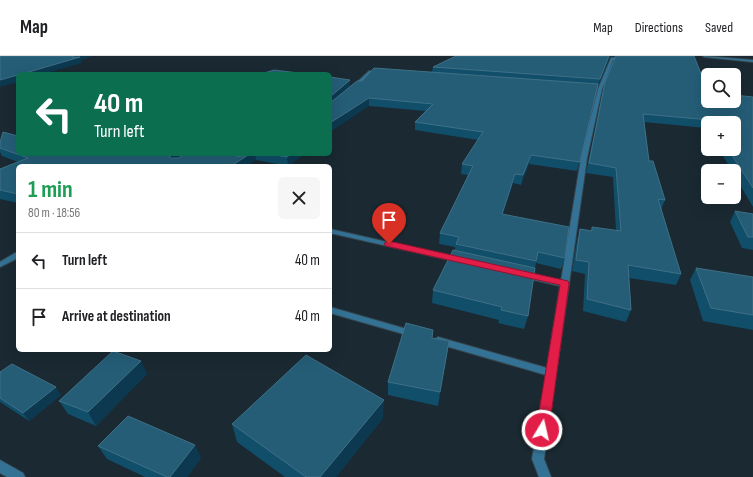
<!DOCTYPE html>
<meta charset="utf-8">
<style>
:root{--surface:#fff;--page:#f6f6f6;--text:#202124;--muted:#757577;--line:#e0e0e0}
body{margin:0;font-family:"Sofia Sans Condensed",sans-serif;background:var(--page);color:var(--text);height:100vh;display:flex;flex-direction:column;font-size:15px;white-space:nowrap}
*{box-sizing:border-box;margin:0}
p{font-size:13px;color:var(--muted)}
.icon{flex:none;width:22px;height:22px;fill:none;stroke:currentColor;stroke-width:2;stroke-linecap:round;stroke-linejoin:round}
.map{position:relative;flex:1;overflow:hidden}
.drawer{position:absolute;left:16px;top:108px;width:316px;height:188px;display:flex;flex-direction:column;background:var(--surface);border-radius:6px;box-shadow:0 4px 16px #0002}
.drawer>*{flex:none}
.top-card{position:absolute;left:16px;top:16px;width:316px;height:84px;border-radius:6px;box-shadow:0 4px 16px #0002;background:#0b6e4f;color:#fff;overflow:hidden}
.fabs{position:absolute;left:701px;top:12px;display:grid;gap:8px}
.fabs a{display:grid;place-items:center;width:40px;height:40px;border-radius:6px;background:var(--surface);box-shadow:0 4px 16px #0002;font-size:20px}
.pin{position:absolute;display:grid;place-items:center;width:34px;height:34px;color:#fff;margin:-41px -17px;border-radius:50% 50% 50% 0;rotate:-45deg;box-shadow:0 0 4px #0007}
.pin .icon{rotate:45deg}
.me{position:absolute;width:44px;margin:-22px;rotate:9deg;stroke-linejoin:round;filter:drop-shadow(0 0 3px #0008)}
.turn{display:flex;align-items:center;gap:14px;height:84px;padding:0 12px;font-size:18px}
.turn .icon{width:52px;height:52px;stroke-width:2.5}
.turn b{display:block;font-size:28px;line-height:34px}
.round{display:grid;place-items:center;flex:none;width:42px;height:42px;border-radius:6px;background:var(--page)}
.head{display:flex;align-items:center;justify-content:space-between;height:68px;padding:0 12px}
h1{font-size:24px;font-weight:700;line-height:30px;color:#1e9e55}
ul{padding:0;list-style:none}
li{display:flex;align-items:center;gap:12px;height:56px;padding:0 12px;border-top:1px solid var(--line)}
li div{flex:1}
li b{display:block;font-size:15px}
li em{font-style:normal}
header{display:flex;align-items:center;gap:24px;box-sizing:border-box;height:56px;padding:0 20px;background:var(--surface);border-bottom:1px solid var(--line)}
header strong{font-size:19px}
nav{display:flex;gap:22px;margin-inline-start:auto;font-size:14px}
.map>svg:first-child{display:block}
</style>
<header>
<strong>Map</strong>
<nav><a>Map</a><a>Directions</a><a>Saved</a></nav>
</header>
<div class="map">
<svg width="753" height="421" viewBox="0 0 753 421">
<rect width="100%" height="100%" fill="#1a2932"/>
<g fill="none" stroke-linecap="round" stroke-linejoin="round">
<defs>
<path id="minor" d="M622,0H629L613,4L602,33L587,102L544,403L551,421H539L532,403L546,319L435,287L433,285L435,283L438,281L547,312L560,230L521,221L520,219L524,216L561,225L581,102L598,33L611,2Z
M703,0L753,4V6L705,1Z
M369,15L383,17L381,18L371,17L354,33H352V31Z
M330,173L458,202L462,204L458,206L330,177Z
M15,197H18V202L0,211V206Z
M330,251L417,276L419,278L417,280L414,281L330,257Z
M0,404L23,417L25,421H7L0,417Z"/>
</defs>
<!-- minor casing -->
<use href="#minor" stroke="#36454d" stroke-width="2"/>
<!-- minor -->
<use href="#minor" fill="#337295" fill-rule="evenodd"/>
</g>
<!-- wall -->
<path fill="#114e6a" d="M456,0H694L708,45L753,41V151L734,119V115H732L719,93H734V67H708V75L706,72L644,66L649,105L665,144L661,154L681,218L676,229L629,222L631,254L626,266L583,255L585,218L572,215L577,184L580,173L591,175L592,171L616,175L613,121L586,117L603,33L605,26L616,0L610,1L598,30L577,115L529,108L521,129L513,127L503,158L565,202L561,213L536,207L535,212L528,260L524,273L498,267L499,264L432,247L433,234L455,194V191L439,188L440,177L468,119L461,118L462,108L478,84L415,74V66L426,55L369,50L350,30L362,25L432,16L433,11Z
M0,86L18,98H304L288,110L256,104L18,110V147L0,143V113L18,106L2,100L0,96Z
M735,155L753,158V194L742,192L730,166Z
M696,212L753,221V274L703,265L690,224Z
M433,282L449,285L438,350L388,339V326Z
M0,316L61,339L29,365L0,346Z
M147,318L96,370L68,358L59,345Z
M383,362L336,421H285L237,386L232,368Z
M98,390L201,402L187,421H145L107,403Z"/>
<!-- shaded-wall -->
<path fill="#0c394f" d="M74,0H93L81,4L82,7L43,18H22Z
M609,0H616L610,1L598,30L600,23Z
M18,19V26L0,31V24Z
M350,24V31L330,49V41Z
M369,42V50L330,76V67Z
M174,98H191L172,110L169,101Z
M242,98H255L256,104L247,110H231L243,103Z
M291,98H304L288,110L287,101Z
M531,99L529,108L521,129L523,119Z
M515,118L513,127L500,168L502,158Z
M449,285L447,299L438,350L440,336Z
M141,305L147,318L96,370L88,356Z
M56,331L61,339L29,365L23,357Z
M384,344L383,362L336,421H320Z
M195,389L201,402L187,421H170Z"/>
<!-- building -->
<path fill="#255d77" stroke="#3f7086" d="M0,0H74L72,1H80L22,18H18V19L0,24Z
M456,0H609L600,23L433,11Z
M616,0H694L708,35V45H734V39L753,41V132L728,93H734V67H712L710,64L643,58L649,105H653L665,144L658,143L681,218L628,209L631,254L587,243L589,206L576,204L580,173L592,175V171L621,175L616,112L589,107L605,26Z
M374,12L598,28L580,106L531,99L523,119L515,118L502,158L569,171L565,202L538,196L536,205L456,188L459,181L440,177L473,110L462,108L483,76L415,66L433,48L369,42L330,67V47L357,25H362Z
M274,14L307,18H261Z
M330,21L350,24L330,41Z
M3,76L18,80V98H174L169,101L170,102H178L186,98H227L242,101L248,98H250L231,110H18V138L0,134V113L28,102L0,92V86Z
M269,98H291L287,101Z
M735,155L753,158V181H748Z
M453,194L535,212L528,260L501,254L502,251L433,234Z
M696,212L753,221V259L711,252Z
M406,267L433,274L432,282L449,285L440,336L388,326Z
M113,295L141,305L88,356L59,345Z
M306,299L384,344L320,421H306L232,368Z
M12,308L56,331L23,357L0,342V316Z
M128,360L195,389L170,421H167L98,390Z"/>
<!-- route -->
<path fill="#e11d48" stroke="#92132f" d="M389,185L568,225L569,228L549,374L547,379L542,380L538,379L536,374L560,229L386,190L384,188L386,186Z"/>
</svg>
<div class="fabs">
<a><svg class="icon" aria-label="search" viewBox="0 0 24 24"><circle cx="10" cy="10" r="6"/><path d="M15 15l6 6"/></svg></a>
<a>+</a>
<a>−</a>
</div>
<div class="pin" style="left:389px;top:188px;background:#d93025"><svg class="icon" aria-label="arrive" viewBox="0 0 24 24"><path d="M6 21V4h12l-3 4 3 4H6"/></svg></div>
<svg class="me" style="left:542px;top:374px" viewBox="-20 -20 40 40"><circle r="17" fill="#e11d48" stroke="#fff" stroke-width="3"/><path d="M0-11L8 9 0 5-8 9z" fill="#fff"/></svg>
<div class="top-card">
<div class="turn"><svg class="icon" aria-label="left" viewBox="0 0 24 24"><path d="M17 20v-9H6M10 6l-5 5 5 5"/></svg><div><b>40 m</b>Turn left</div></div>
</div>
<section class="drawer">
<div class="head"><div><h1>1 min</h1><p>80 m · 18:56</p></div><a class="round"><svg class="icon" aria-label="close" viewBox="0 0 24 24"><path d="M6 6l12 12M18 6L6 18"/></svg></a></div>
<ul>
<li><svg class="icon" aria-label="left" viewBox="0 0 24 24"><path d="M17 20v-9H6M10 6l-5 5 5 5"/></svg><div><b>Turn left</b></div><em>40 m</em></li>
<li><svg class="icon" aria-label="arrive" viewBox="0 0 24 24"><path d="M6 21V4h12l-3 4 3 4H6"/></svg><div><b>Arrive at destination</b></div><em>40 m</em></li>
</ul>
</section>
</div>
